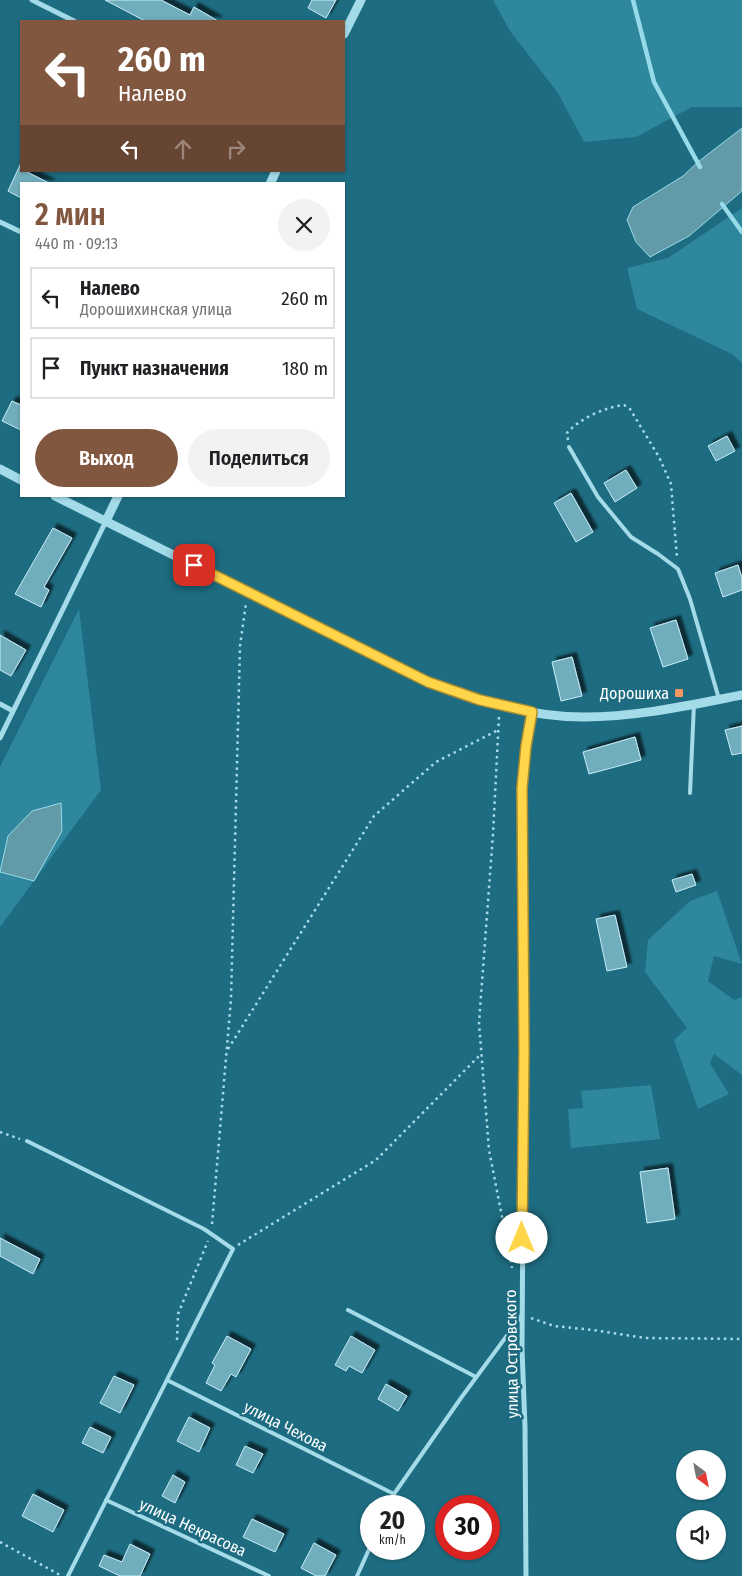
<!DOCTYPE html>
<html lang="ru">
<meta charset="utf-8">
<style>
:root{--surface:#fff;--page:#f2f2f2;--text:#202124;--muted:#757577;--line:#e0e0e0;--accent:#815740}
body{margin:0;font-family:"Fira Sans Condensed",sans-serif;background:var(--page);color:var(--text);height:100vh;display:flex;flex-direction:column;font-size:19px;white-space:nowrap}
*{box-sizing:border-box;margin:0}
p{font-size:16px;color:var(--muted)}
.icon{flex:none;width:28px;height:28px;fill:none;stroke:currentColor;stroke-width:2;stroke-linecap:round;stroke-linejoin:round}
.map{position:relative;flex:1;overflow:hidden}
.drawer{position:absolute;left:20px;top:182px;width:325px;height:315px;display:flex;flex-direction:column;background:var(--surface);border-radius:0px;box-shadow:0 1px 4px #0004}
.drawer>*{flex:none}
.banner{position:absolute;left:20px;top:20px;width:325px;height:152px;border-radius:0px;box-shadow:0 1px 4px #0004;background:#815740;color:#fff;overflow:hidden}
.needle{width:32px;rotate:148deg}
.buttons{position:absolute;left:676px;top:1450px;display:grid;gap:10px}
.buttons a{display:grid;place-items:center;width:50px;height:50px;border-radius:50%;background:var(--surface);box-shadow:0 1px 4px #0004;font-size:25px}
.speed{position:absolute;left:360px;top:1495px;display:flex;gap:10px;font-size:25px;font-weight:700;text-align:center}
.speed>*{display:grid;place-content:center;width:65px;height:65px;border-radius:50%;background:var(--surface);box-shadow:0 1px 4px #0004;line-height:1}
.speed small{font-size:12px;font-weight:400}
.speed .limit{border:8px solid #d22;background:#fff;color:#111}
.pin{position:absolute;display:grid;place-items:center;width:42px;height:42px;color:#fff;margin:-21px;border-radius:10px;box-shadow:0 2px 8px #0006}
.me{position:absolute;width:55px;margin:-28px;rotate:0deg;stroke-linejoin:round;filter:drop-shadow(0 0 4px #0008)}
.turn{display:flex;align-items:center;gap:18px;height:105px;padding:0 15px;font-size:22px}
.turn .icon{width:65px;height:65px;stroke-width:2.5}
.turn b{display:block;font-size:35px;line-height:42px}
.lanes{display:flex;align-items:center;height:48px;padding:0 15px;background:#0003;justify-content:center;gap:25px;direction:ltr}
.lanes .off{opacity:.35}
.round{display:grid;place-items:center;flex:none;width:52px;height:52px;border-radius:26px;background:var(--page)}
.head{display:flex;align-items:center;justify-content:space-between;height:85px;padding:0 15px}
h1{font-size:30px;font-weight:600;line-height:38px;color:var(--accent)}
.button{display:flex;gap:10px;margin-top:auto;padding:10px 15px}
.button a{flex:1;height:58px;border-radius:30px;background:var(--accent);color:#fff;font-size:20px;font-weight:600;line-height:58px;text-align:center}
.button a+a{background:var(--page);color:var(--text)}
ul{padding:0;list-style:none}
li{display:flex;align-items:center;gap:15px;height:62px;margin:0 10px 8px;padding:0 5px;border:2px solid var(--line);border-radius:0px}
li div{flex:1}
li b{display:block;font-size:19px}
li em{font-style:normal}
.map>svg:first-child{display:block}
</style>
<div class="map">
<svg width="742" height="1576" viewBox="0 0 742 1576">
<defs>
<filter id="shadow"><feDropShadow dx="4.5" dy="-4.5" stdDeviation="1" flood-color="#0009"/></filter>
</defs>
<rect width="100%" height="100%" fill="#1e6c81"/>
<!-- green -->
<path fill="#2e879d" d="M493,0H742V107H692L636,137L584,142L558,93L510,31Z
M742,208V363L732,354L637,309L627,268L668,258Z
M79,609L101,790L0,927V767Z
M717,891L742,964L714,956L708,981L734,1000L742,997V1075L714,1054L710,1063L729,1094L698,1109L674,1040L687,1028L645,972L648,940L690,901Z
M651,1085L660,1139L571,1148L568,1109L583,1108L581,1091Z"/>
<!-- water -->
<path fill="#629aa8" stroke="#97dbea" d="M742,128V191L689,236L650,257L636,242L627,220L633,207L683,176L698,162Z
M61,803L62,831L34,881L0,872L8,836L32,811Z"/>
<g fill="none" stroke-linecap="round" stroke-linejoin="round">
<!-- stream -->
<path stroke="#97dbea" stroke-width="4.5" d="M633,0L654,82L700,167
M722,204L742,232"/>
</g>
<!-- building -->
<path fill="#71aebd" stroke="#c8edf7" filter="url(#shadow)" d="M105,0H161L190,15L194,7L218,21H145Z
M312,0H336L326,18L308,8Z
M21,163V171H25L51,184H21V198L8,191Z
M12,401L21,405V430L2,421Z
M727,436L735,451L716,461L708,446Z
M626,470L637,488L615,502L604,483Z
M571,493L593,532L576,542L554,503Z
M53,528L72,538L44,587L49,590L41,607L15,594Z
M738,565L742,578V590L723,597L715,573Z
M676,620L688,659L663,667L650,628Z
M0,635L26,650L11,676L0,670Z
M572,657L582,696L561,701L552,662Z
M742,726V753L732,755L725,730Z
M635,737L641,760L589,774L583,752Z
M692,874L696,885L676,892L672,880Z
M615,915L627,967L607,971L596,919Z
M668,1168L675,1219L647,1223L640,1172Z
M0,1238L40,1259L33,1274L0,1256Z
M227,1336L251,1349L236,1377L231,1374L221,1391L206,1383L215,1365L212,1363Z
M351,1336L375,1350L362,1373L349,1366L346,1371L335,1365Z
M114,1376L134,1385L120,1413L100,1403Z
M386,1384L407,1396L398,1411L378,1399Z
M189,1417L210,1428L199,1452L177,1441Z
M90,1427L111,1437L103,1453L82,1443Z
M245,1446L263,1454L253,1473L236,1465Z
M173,1475L185,1482L175,1503L162,1496Z
M33,1494L64,1510L53,1532L22,1516Z
M252,1519L284,1534L275,1552L243,1537Z
M314,1543L336,1555L325,1576H316L301,1568Z
M130,1544L150,1554L140,1576H120L99,1566L104,1555L122,1562Z"/>
<g fill="none" stroke-linecap="round" stroke-linejoin="round">
<!-- path -->
<path stroke="#a4dbe9" stroke-width="2.5" stroke-dasharray="2.5 4" stroke-linecap="butt" d="M568,440L567,433C579,419 605,407 624,405L630,409L659,457L671,484L677,558
M499,717L493,834L479,1023L489,1150L512,1268
M228,1049L374,816L436,762L498,730
M0,1132L20,1139
M212,1224L231,999L240,646L246,603
M238,1245L376,1160L481,1054
M531,1318L554,1326L593,1330L645,1338L742,1339
M177,1340L178,1314L208,1241
M0,1542L60,1575"/>
<!-- service -->
<path stroke="#a4dbe9" stroke-width="4" d="M569,447L598,497L631,537L658,554L678,569L690,599L719,699
M690,793L694,704
M27,1141L204,1229L233,1249L68,1576
M348,1310L476,1377
M167,1380L394,1494
M106,1500L269,1576
M389,1506L394,1494L461,1398L522,1315
M357,1576L371,1545"/>
<!-- minor -->
<path stroke="#a4dbe9" stroke-width="5" d="M32,0L74,21
M0,222L21,232
M0,704L13,711
M0,738L106,521
M526,1576L525,1427L522,1349L524,1051L522,788L526,746L532,712"/>
<!-- tertiary -->
<path stroke="#a4dbe9" stroke-width="9" d="M344,34L361,0
M270,184L276,171
M0,469L21,480
M55,496L428,682C478,702 530,717 584,717C637,717 690,705 742,695
M106,521L118,496"/>
</g>
<g fill="none" stroke-linecap="round" stroke-linejoin="round">
<defs>
<path id="route" d="M194,565L428,682L480,700L532,712L526,746L522,788L524,1050L522,1238"/>
</defs>
<!-- route casing -->
<use href="#route" stroke="#a68a30" stroke-width="12"/>
<!-- route -->
<use href="#route" stroke="#ffd54a" stroke-width="9"/>
</g>
<!-- markers -->
<rect fill="#f79863" stroke="#1e6c81" stroke-width="2" x="674" y="688" width="10" height="10" rx="2.5"/>
<g text-anchor="middle" stroke-width="5" stroke-linejoin="round" paint-order="stroke">
<!-- poi labels -->
<g font-size="16" fill="#fff" stroke="#1e6c81" text-anchor="end">
<text x="669" y="699">Дорошиха</text>
</g>
<!-- street labels -->
<g font-size="16" fill="#fff" stroke="#1e6c81">
<text transform="translate(511 1354) rotate(-91)" y="6">улица Островского</text>
<text transform="translate(286 1426) rotate(27)" y="6">улица Чехова</text>
<text transform="translate(193 1527) rotate(25)" y="6">улица Некрасова</text>
</g>
</g>
</svg>
<div class="buttons">
<a><svg class="needle" viewBox="-14 -14 28 28"><path d="M0-13l5 13h-10z" fill="#e53935"/><path d="M0 13l5-13h-10z" fill="#757577"/></svg></a>
<a><svg class="icon" aria-label="sound" viewBox="0 0 24 24"><path d="M4 9h4l5-4v14l-5-4H4zM17 9q2 3 0 6"/></svg></a>
</div>
<div class="speed"><div>20<small>km/h</small></div><div class="limit">30</div></div>
<div class="pin" style="left:194px;top:565px;background:#d93025"><svg class="icon" aria-label="arrive" viewBox="0 0 24 24"><path d="M6 21V4h12l-3 4 3 4H6"/></svg></div>
<svg class="me" style="left:522px;top:1238px" viewBox="-20 -20 40 40"><circle r="19" fill="#fff"/><path d="M0-13L10 11 0 6-10 11z" fill="#ffd54a"/></svg>
<div class="banner">
<div class="turn"><svg class="icon" aria-label="left" viewBox="0 0 24 24"><path d="M17 20v-9H6M10 6l-5 5 5 5"/></svg><div><b>260 m</b>Налево</div></div>
<div class="lanes"><svg class="icon" aria-label="left" viewBox="0 0 24 24"><path d="M17 20v-9H6M10 6l-5 5 5 5"/></svg><svg class="icon off" aria-label="ahead" viewBox="0 0 24 24"><path d="M12 20V5M6 11l6-6 6 6"/></svg><svg class="icon off" aria-label="right" viewBox="0 0 24 24"><path d="M7 20v-9h11M14 6l5 5-5 5"/></svg></div>
</div>
<section class="drawer">
<div class="head"><div><h1>2 мин</h1><p>440 m · 09:13</p></div><a class="round"><svg class="icon" aria-label="close" viewBox="0 0 24 24"><path d="M6 6l12 12M18 6L6 18"/></svg></a></div>
<ul>
<li><svg class="icon" aria-label="left" viewBox="0 0 24 24"><path d="M17 20v-9H6M10 6l-5 5 5 5"/></svg><div><b>Налево</b><p>Дорошихинская улица</p></div><em>260 m</em></li>
<li><svg class="icon" aria-label="arrive" viewBox="0 0 24 24"><path d="M6 21V4h12l-3 4 3 4H6"/></svg><div><b>Пункт назначения</b></div><em>180 m</em></li>
</ul>
<div class="button"><a>Выход</a><a>Поделиться</a></div>
</section>
</div>
